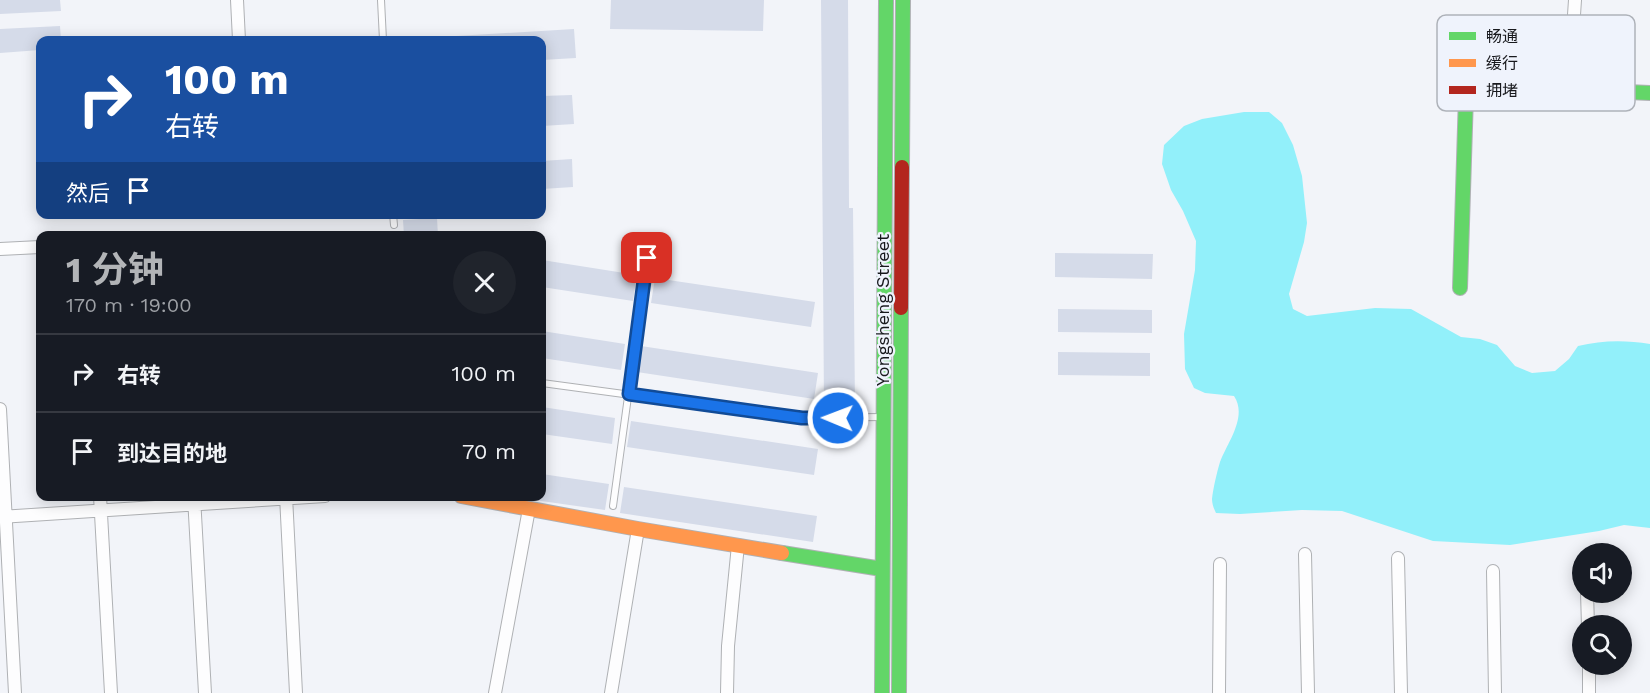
<!DOCTYPE html>
<html lang="zh">
<meta charset="utf-8">
<style>
:root{--surface:#171b24;--page:#20242c;--text:#f1f3f6;--muted:#9ea1a6;--line:#363941;--accent:#b2b4b7}
body{margin:0;font-family:"Work Sans","Noto Sans SC",sans-serif;background:var(--page);color:var(--text);height:100vh;display:flex;flex-direction:column;font-size:22px;white-space:nowrap}
*{box-sizing:border-box;margin:0}
p{font-size:20px;color:var(--muted)}
.icon{flex:none;width:33px;height:33px;fill:none;stroke:currentColor;stroke-width:2;stroke-linecap:round;stroke-linejoin:round}
.map{position:relative;flex:1;overflow:hidden}
.panel{position:absolute;left:36px;top:231px;width:510px;height:270px;display:flex;flex-direction:column;background:var(--surface);border-radius:12px;box-shadow:0 3px 15px #0003}
.panel>*{flex:none}
.top-card{position:absolute;left:36px;top:36px;width:510px;height:183px;border-radius:12px;box-shadow:0 3px 15px #0003;background:#1a4fa0;color:#fff;overflow:hidden}
.buttons{position:absolute;left:1572px;top:543px;display:grid;gap:12px}
.buttons a{display:grid;place-items:center;width:60px;height:60px;border-radius:50%;background:var(--surface);box-shadow:0 3px 15px #0003;font-size:30px}
.pin{position:absolute;display:grid;place-items:center;width:51px;height:51px;color:#fff;margin:-26px;border-radius:12px;box-shadow:0 3px 9px #0006}
.me{position:absolute;width:66px;margin:-33px;rotate:271deg;stroke-linejoin:round;filter:drop-shadow(0 0 4px #0008)}
.turn{display:flex;align-items:center;gap:21px;height:126px;padding:0 30px;font-size:27px}
.turn .icon{width:78px;height:78px;stroke-width:2.5}
.turn b{display:block;font-size:42px;line-height:51px}
.then{display:flex;align-items:center;height:57px;padding:0 30px;background:#0003;gap:12px;font-size:22px}
.round{display:grid;place-items:center;flex:none;width:63px;height:63px;border-radius:32px;background:var(--page)}
.headline{display:flex;align-items:center;justify-content:space-between;height:102px;padding:0 30px}
h1{font-size:36px;font-weight:700;line-height:45px;color:var(--accent)}
ul{padding:0;list-style:none}
li{display:flex;align-items:center;gap:18px;height:78px;padding:0 30px;border-top:2px solid var(--line)}
li div{flex:1}
li b{display:block;font-size:22px}
li em{font-style:normal}
.map>svg:first-child{display:block}
</style>
<div class="map">
<svg width="1650" height="693" viewBox="0 0 1650 693">
<rect width="100%" height="100%" fill="#f2f4f9"/>
<!-- water -->
<path fill="#92f0fa" d="M1244,112H1269L1282,123L1293,145L1302,176L1307,223L1304,242L1289,294L1293,309L1307,316L1375,308L1411,309L1461,337L1480,339L1497,345L1515,366L1532,373L1555,371L1569,359L1578,346C1602,340 1626,340 1650,344V528L1624,525L1599,531L1510,545L1433,541L1342,511L1302,510L1240,514L1216,513C1214,509 1212,504 1212,499C1213,489 1217,472 1220,462C1227,443 1248,417 1234,396L1205,393L1194,388L1185,369L1184,334L1195,270L1196,241L1183,211L1171,190L1162,164L1164,145L1184,126L1202,119Z"/>
<!-- building -->
<path fill="#d5dbe9" d="M0,0H60L61,11L0,14Z
M611,0H764L763,31L610,29Z
M821,0H848L849,208H853L855,405H824Z
M60,26L61,40H40V50L0,53V29Z
M574,29L576,58L542,60V40H406V39Z
M572,95L574,124L542,126V96Z
M572,159L573,187L542,189V161Z
M437,218L438,236H404L403,220Z
M1055,253L1153,254L1152,279L1055,277Z
M542,260L637,275L633,301L542,287Z
M655,278L815,302L811,327L651,303Z
M1058,309L1152,310V333L1058,332Z
M542,331L625,344L621,370L542,358Z
M641,346L818,373L814,399L637,372Z
M1058,352L1150,353V376L1058,375Z
M542,407L615,418L612,444L542,434Z
M631,421L818,449L814,475L627,447Z
M542,474L609,484L605,510L520,498V496H542Z
M624,487L817,516L813,542L620,513Z"/>
<g fill="none" stroke-linecap="round" stroke-linejoin="round">
<defs>
<path id="lane" d="M381,0L383,40
M393,214L394,225
M542,383L802,418L883,417
M613,506L647,258"/>
<path id="street" d="M237,0L239,40
M1569,89L1575,0
M0,249L40,247
M0,409L15,693
M100,496L111,693
M286,496L296,693
M194,497L205,693
M0,517L325,496
M1305,554L1308,693
M1398,558L1401,693
M1493,571L1495,693
M1587,592L1588,626
M1589,664V693
M495,693L529,509
M611,693L638,529
M727,693L728,646L738,545
M1219,693L1220,564"/>
<path id="fast" d="M902,167L903,0
M1460,288L1466,95L1472,85L1650,93
M782,553L882,569
M882,693L886,0
M899,693L901,308"/>
<path id="slow" d="M461,496L638,529L782,553"/>
<path id="jam" d="M901,308L902,167"/>
</defs>
<!-- lane casing -->
<use href="#lane" stroke="#afb1b4" stroke-width="8"/>
<!-- street casing -->
<use href="#street" stroke="#afb1b4" stroke-width="14"/>
<!-- fast casing -->
<use href="#fast" stroke="#afb1b4" stroke-width="16"/>
<!-- slow casing -->
<use href="#slow" stroke="#afb1b4" stroke-width="16"/>
<!-- jam casing -->
<use href="#jam" stroke="#afb1b4" stroke-width="16"/>
<!-- lane -->
<use href="#lane" stroke="#fdfdfe" stroke-width="6"/>
<!-- street -->
<use href="#street" stroke="#fdfdfe" stroke-width="12"/>
<!-- fast -->
<use href="#fast" stroke="#63d668" stroke-width="14"/>
<!-- slow -->
<use href="#slow" stroke="#ff974d" stroke-width="14"/>
<!-- jam -->
<use href="#jam" stroke="#b3261e" stroke-width="14"/>
</g>
<g fill="none" stroke-linecap="round" stroke-linejoin="round">
<defs>
<path id="route" d="M647,258L629,394L802,418H838"/>
</defs>
<!-- route casing -->
<use href="#route" stroke="#114b97" stroke-width="15"/>
<!-- route -->
<use href="#route" stroke="#1a73e8" stroke-width="10"/>
</g>
<g text-anchor="middle" stroke-width="4.5" stroke-linejoin="round" paint-order="stroke">
<!-- street labels -->
<g font-size="18" fill="#18191d" stroke="#eff3fc">
<text transform="translate(883 310) rotate(-90)" y="6">Yongsheng Street</text>
</g>
</g>
<!-- legend -->
<rect x="1437" y="15" width="198" height="96" rx="9" fill="#eff3fc" stroke="#aeb2b9" stroke-width="1.5"/>
<rect x="1449" y="32" width="27" height="8" fill="#63d668"/>
<rect x="1449" y="59" width="27" height="8" fill="#ff974d"/>
<rect x="1449" y="86" width="27" height="8" fill="#b3261e"/>
<g font-size="16" fill="#18191d">
<text x="1486" y="42">畅通</text>
<text x="1486" y="69">缓行</text>
<text x="1486" y="96">拥堵</text>
</g>
</svg>
<div class="buttons">
<a><svg class="icon" aria-label="sound" viewBox="0 0 24 24"><path d="M4 9h4l5-4v14l-5-4H4zM17 9q2 3 0 6"/></svg></a>
<a><svg class="icon" aria-label="search" viewBox="0 0 24 24"><circle cx="10" cy="10" r="6"/><path d="M15 15l6 6"/></svg></a>
</div>
<div class="pin" style="left:647px;top:258px;background:#d93025"><svg class="icon" aria-label="arrive" viewBox="0 0 24 24"><path d="M6 21V4h12l-3 4 3 4H6"/></svg></div>
<svg class="me" style="left:838px;top:418px" viewBox="-20 -20 40 40"><circle r="17" fill="#1a73e8" stroke="#fff" stroke-width="3"/><path d="M0-11L8 9 0 5-8 9z" fill="#fff"/></svg>
<div class="top-card">
<div class="turn"><svg class="icon" aria-label="right" viewBox="0 0 24 24"><path d="M7 20v-9h11M14 6l5 5-5 5"/></svg><div><b>100 m</b>右转</div></div>
<div class="then">然后<svg class="icon" aria-label="arrive" viewBox="0 0 24 24"><path d="M6 21V4h12l-3 4 3 4H6"/></svg></div>
</div>
<section class="panel">
<div class="headline"><div><h1>1 分钟</h1><p>170 m · 19:00</p></div><a class="round"><svg class="icon" aria-label="close" viewBox="0 0 24 24"><path d="M6 6l12 12M18 6L6 18"/></svg></a></div>
<ul>
<li><svg class="icon" aria-label="right" viewBox="0 0 24 24"><path d="M7 20v-9h11M14 6l5 5-5 5"/></svg><div><b>右转</b></div><em>100 m</em></li>
<li><svg class="icon" aria-label="arrive" viewBox="0 0 24 24"><path d="M6 21V4h12l-3 4 3 4H6"/></svg><div><b>到达目的地</b></div><em>70 m</em></li>
</ul>
</section>
</div>
